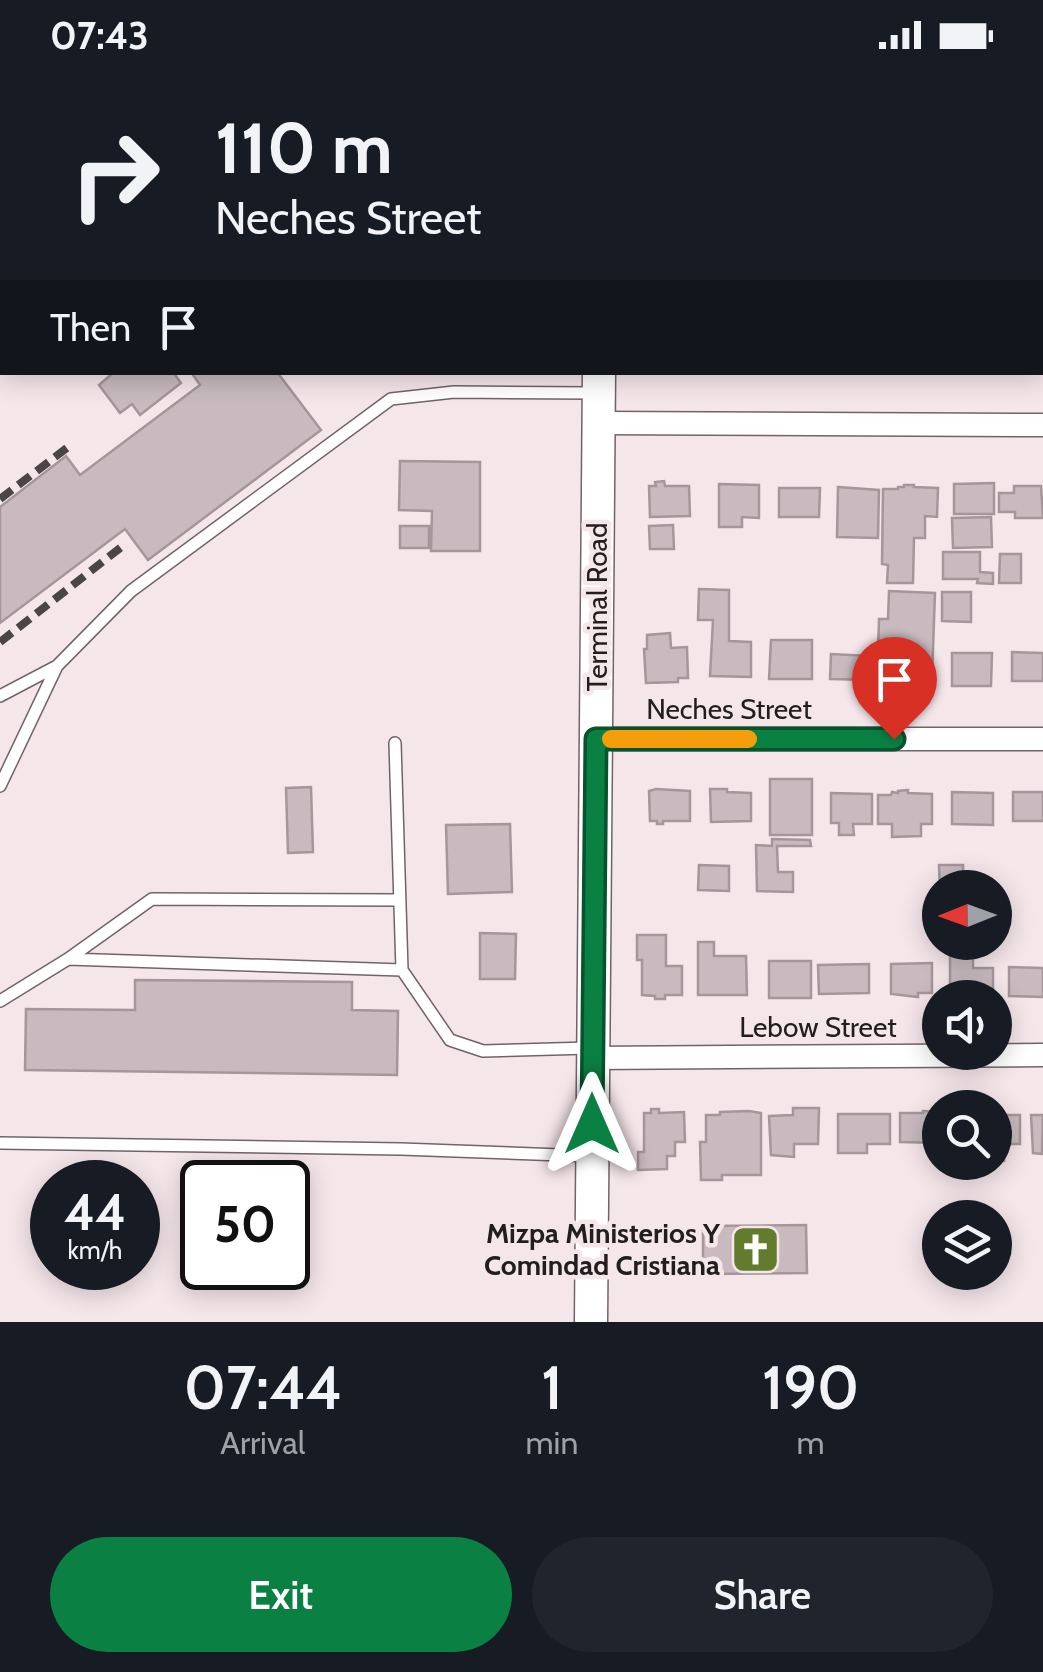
<!DOCTYPE html>
<style>
:root{--surface:#171b24;--page:#20242c;--text:#f1f3f6;--muted:#9ea1a6;--accent:#0b8043}
body{margin:0;font-family:Cabin,sans-serif;background:var(--page);color:var(--text);height:100vh;display:flex;flex-direction:column;font-size:38px;white-space:nowrap}
*{box-sizing:border-box;margin:0}
p{font-size:32px;color:var(--muted)}
.icon{flex:none;width:55px;height:55px;fill:none;stroke:currentColor;stroke-width:2;stroke-linecap:round;stroke-linejoin:round}
.map{position:relative;height:1252px;overflow:hidden}
.side{display:flex;flex-direction:column;background:var(--surface);flex:1}
.side>*{flex:none}
.guide{position:absolute;left:0px;top:0px;width:1045px;height:305px;box-shadow:0 5px 25px #0003;background:#171b24;color:var(--text);overflow:hidden}
.needle{width:65px;rotate:269deg}
.tools{position:absolute;left:922px;top:800px;display:grid;gap:20px}
.tools a{display:grid;place-items:center;width:90px;height:90px;border-radius:50%;background:var(--surface);box-shadow:0 5px 25px #0003;font-size:50px}
.speed{position:absolute;left:30px;top:1090px;display:flex;gap:20px;font-size:50px;font-weight:700;text-align:center}
.speed>*{display:grid;place-content:center;width:130px;height:130px;border-radius:50%;background:var(--surface);box-shadow:0 5px 25px #0003;line-height:1}
.speed small{font-size:25px;font-weight:400}
.speed .limit{border:5px solid #111;border-radius:15px;background:#fff;color:#111}
.pin{position:absolute;display:grid;place-items:center;width:85px;height:85px;color:#fff;margin:-102px -42px;border-radius:50% 50% 50% 0;rotate:-45deg;box-shadow:0 0 10px #0007}
.pin .icon{rotate:45deg}
.me{position:absolute;width:110px;margin:-55px;rotate:0deg;stroke-linejoin:round;filter:drop-shadow(0 0 8px #0008)}
.turn{display:flex;align-items:center;gap:35px;height:210px;padding:0 50px;font-size:45px}
.turn .icon{width:130px;height:130px;stroke-width:2.5}
.turn b{display:block;font-size:70px;line-height:85px}
.then{display:flex;align-items:center;height:95px;padding:0 50px;background:#0003;gap:20px;font-size:38px}
.eta{display:flex;justify-content:space-evenly;align-items:center;height:170px;text-align:center}
.eta b{font-size:60px;font-weight:600;line-height:70px}
.primary-button{display:flex;gap:20px;margin-top:auto;padding:20px 50px}
.primary-button a{flex:1;height:115px;border-radius:60px;background:var(--accent);color:#fff;font-size:40px;font-weight:600;line-height:115px;text-align:center}
.primary-button a+a{background:var(--page);color:var(--text)}
.status{display:flex;justify-content:space-between;align-items:center;height:70px;padding:0 50px;background:var(--surface);direction:ltr}
.status svg{height:28px;fill:currentColor}
.map>svg:first-child{display:block}
</style>
<div class="status"><b>07:43</b><svg viewBox="0 0 49 12"><path d="M0 12V9h3v3zM5 12V6h3v6zM10 12V3h3v9zM15 12V0h3v12zM26 1h20v11H26zM47 4h2v5h-2z"/></svg></div>
<div class="map">
<svg width="1043" height="1252" viewBox="0 0 1043 1252">
<rect width="100%" height="100%" fill="#f5e6ea"/>
<!-- building -->
<path fill="#c8babe" stroke="#a4969a" stroke-width="2.5" d="M114,302H173L181,313L140,345L132,334L120,343L99,315Z
M191,302H277L321,360L148,490L125,459L0,553V437L66,386L80,405L200,315Z
M400,391L480,392V481H431L432,441L399,440Z
M664,411L665,416H689L690,446L650,447L649,416H656L655,412Z
M994,413V444H954V414Z
M719,414L759,415V448L742,447V457H719Z
M904,415H914V417L938,418L937,447L925,446V468H914L913,513H887L888,495L882,494L883,419H898V417H904Z
M1014,416H1041L1043,448H1015V442H999V423H1014Z
M838,417L879,420L878,468L837,467Z
M779,418H820L819,447H779Z
M991,447L992,477L953,478L952,448Z
M673,455L674,479H650L649,456Z
M400,456H429V478H400Z
M943,482H980V502L993,503V514L977,513L978,509H943Z
M1000,484H1021V513H999Z
M699,519L729,520V571L751,572V607L710,606L713,550H698Z
M889,521L935,523L932,607H918L917,617L871,616V610L830,609L831,584L871,586L872,582H878L879,549H888Z
M942,522H971V552L942,551Z
M670,563L671,578L687,577L688,608H678V612L646,613L644,579H647V565Z
M771,570H812V609H769Z
M1012,582L1043,583V611H1012Z
M952,583H992L991,616H952Z
M770,709H812V765H770Z
M311,717L313,782L288,783L286,718Z
M656,719L690,721V751H663V754H657V751H650L649,721Z
M710,719H727V722L751,723V751L711,752Z
M908,720V723L932,724V754H921V766L892,767V754H878V725H891L892,722L898,723V721Z
M952,722L993,723V755L952,754Z
M1013,722H1043V751H1013Z
M831,723L872,724V754H853L854,765H839V753H831Z
M510,754L512,822L448,824L446,755Z
M772,769L810,770L811,776H777L778,802H793V822L757,821L756,775L772,776Z
M699,795L729,796V821L698,820Z
M939,795H963L964,818H940V822Z
M480,863L516,864L515,909H480Z
M637,865H666V896H682V925H665V929H655V926L642,925V890H637Z
M698,872H714V886H746L747,925H698Z
M967,872H980L981,882L973,885V898H993V928H950V884L967,883Z
M769,891H811V928H769Z
M932,893V923H918V927L891,924V894Z
M869,894V923L819,924L818,895Z
M1009,897L1043,898V927L1009,926Z
M135,910L352,912V940L398,941L397,1005L25,1000L26,939L135,940Z
M793,1038H819L818,1074H794V1087L771,1085L769,1046L793,1045Z
M651,1039H659V1043L684,1042L685,1072H675V1086H667V1099L638,1100V1082H644V1043H651Z
M749,1041L761,1043V1105H722V1110H701L700,1072H706V1045H720V1042Z
M923,1041L940,1042V1073L900,1072V1043H923Z
M995,1041V1045H1020V1074H1004V1091H995Z
M838,1044H890V1074H867V1083H838Z
M1031,1045H1043L1042,1084L1033,1083Z
M806,1155L807,1203L703,1204V1156Z"/>
<g fill="none" stroke-linecap="round" stroke-linejoin="round">
<defs>
<path id="lane" d="M360,2L364,0
M0,256L2,254
M0,626L57,596L131,521L391,329L454,322L594,323
M395,673L402,900
M0,716L57,596
M68,889L152,829L399,830
M0,931L68,889L402,900L450,970L483,981L589,978
M0,1073L401,1079L588,1086"/>
<path id="street" d="M1042,37H1043
M598,353L1043,355
M595,669H1043
M593,988L1043,985"/>
<path id="secondary" d="M599,0V2
M591,1252L599,302"/>
</defs>
<!-- lane casing -->
<use href="#lane" stroke="#716468" stroke-width="14"/>
<!-- street casing -->
<use href="#street" stroke="#716468" stroke-width="25"/>
<!-- secondary casing -->
<use href="#secondary" stroke="#716468" stroke-width="35"/>
<!-- lane -->
<use href="#lane" stroke="#fff" stroke-width="11"/>
<!-- street -->
<use href="#street" stroke="#fff" stroke-width="22"/>
<!-- secondary -->
<use href="#secondary" stroke="#fff" stroke-width="32"/>
<!-- rail -->
<path stroke="#4c4548" stroke-width="8" stroke-dasharray="15 8" stroke-linecap="butt" d="M0,429L72,374
M0,572L124,475"/>
</g>
<g fill="none" stroke-linecap="round" stroke-linejoin="round">
<defs>
<path id="route" d="M592,1054L596,669H894"/>
</defs>
<!-- route casing -->
<use href="#route" stroke="#07532c" stroke-width="25"/>
<!-- route -->
<use href="#route" stroke="#0b8043" stroke-width="18"/>
<!-- slow -->
<path stroke="#f59e0b" stroke-width="18" d="M611,669H748"/>
</g>
<!-- icons -->
<defs>
<symbol id="church-square" viewBox="-11 -11 22 22"><rect x="-9" y="-9" width="18" height="18" rx="4" fill="#627b2d" stroke="#f5e6ea"/><path d="M-1.2-6h2.4v3.5h3.3v2.4h-3.3V6h-2.4V-.1h-3.3v-2.4h3.3Z" fill="#fff"/></symbol>
</defs>
<g fill-rule="evenodd">
<use href="#church-square" x="728" y="1152" width="55" height="55"/>
</g>
<g text-anchor="middle" stroke-width="9" stroke-linejoin="round" paint-order="stroke">
<!-- street labels -->
<g font-size="28" fill="#221d1f" stroke="#f5e6ea">
<text transform="translate(597 537) rotate(-90)" y="10">Terminal Road</text>
<text x="729" y="649">Neches Street</text>
<text x="818" y="967">Lebow Street</text>
</g>
<!-- poi labels -->
<g font-size="28" font-weight="bold" fill="#221d1f" stroke="#f5e6ea" text-anchor="end">
<text x="720" y="1173">Mizpa Ministerios Y<tspan x="720" dy="32">Comindad Cristiana</tspan></text>
</g>
</g>
</svg>
<div class="tools">
<a><svg class="needle" viewBox="-14 -14 28 28"><path d="M0-13l5 13h-10z" fill="#e53935"/><path d="M0 13l5-13h-10z" fill="#9ea1a6"/></svg></a>
<a><svg class="icon" aria-label="sound" viewBox="0 0 24 24"><path d="M4 9h4l5-4v14l-5-4H4zM17 9q2 3 0 6"/></svg></a>
<a><svg class="icon" aria-label="search" viewBox="0 0 24 24"><circle cx="10" cy="10" r="6"/><path d="M15 15l6 6"/></svg></a>
<a><svg class="icon" aria-label="layers" viewBox="0 0 24 24"><path d="M12 4l9 5-9 5-9-5zM3 14l9 5 9-5"/></svg></a>
</div>
<div class="speed"><div>44<small>km/h</small></div><div class="limit">50</div></div>
<div class="pin" style="left:894px;top:669px;background:#d93025"><svg class="icon" aria-label="arrive" viewBox="0 0 24 24"><path d="M6 21V4h12l-3 4 3 4H6"/></svg></div>
<svg class="me" style="left:592px;top:1054px" viewBox="-20 -20 40 40"><path d="M0-17L14 15 0 8-14 15z" fill="#0b8043" stroke="#fff" stroke-width="4"/></svg>
<div class="guide">
<div class="turn"><svg class="icon" aria-label="right" viewBox="0 0 24 24"><path d="M7 20v-9h11M14 6l5 5-5 5"/></svg><div><b>110 m</b>Neches Street</div></div>
<div class="then">Then<svg class="icon" aria-label="arrive" viewBox="0 0 24 24"><path d="M6 21V4h12l-3 4 3 4H6"/></svg></div>
</div>
</div>
<section class="side">
<div class="eta">
<div><b>07:44</b><p>Arrival</p></div>
<div><b>1</b><p>min</p></div>
<div><b>190</b><p>m</p></div>
</div>
<div class="primary-button"><a>Exit</a><a>Share</a></div>
</section>
